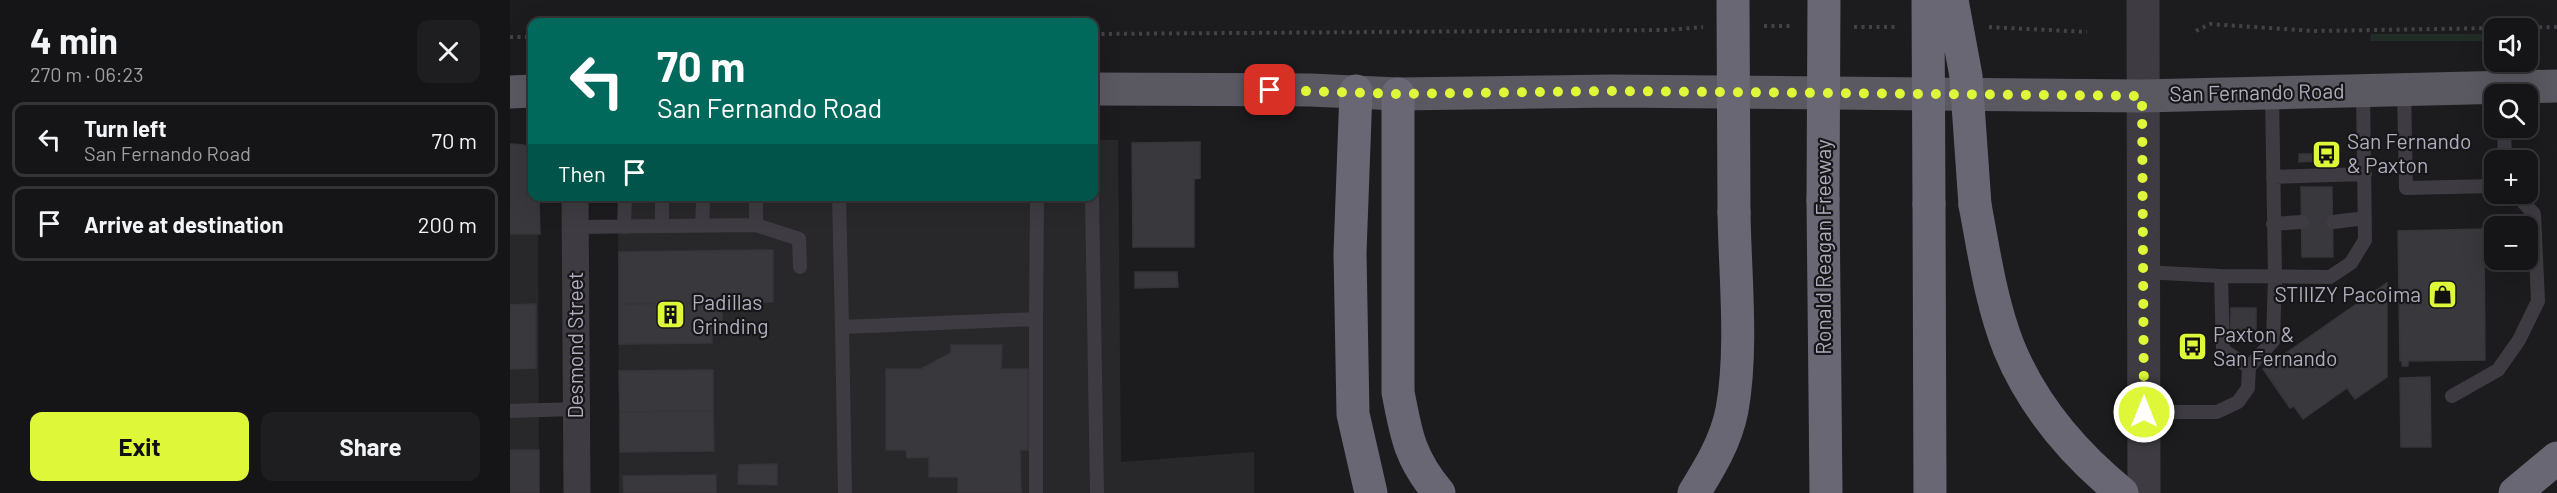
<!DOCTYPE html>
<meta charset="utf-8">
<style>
:root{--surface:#151416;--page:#1e1d1f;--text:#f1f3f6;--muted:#9d9ea1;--line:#343335;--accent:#def739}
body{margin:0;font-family:Barlow,sans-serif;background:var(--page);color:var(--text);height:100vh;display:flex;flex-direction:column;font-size:22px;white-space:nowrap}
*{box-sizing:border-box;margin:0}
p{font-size:20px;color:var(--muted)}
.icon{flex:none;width:33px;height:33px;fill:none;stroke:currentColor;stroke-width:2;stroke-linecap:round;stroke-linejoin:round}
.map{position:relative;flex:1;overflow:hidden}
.details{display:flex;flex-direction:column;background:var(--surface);width:510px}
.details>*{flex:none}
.guide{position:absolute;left:18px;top:18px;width:570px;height:183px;border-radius:12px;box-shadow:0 6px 24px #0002,0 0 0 2px var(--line);background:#00695c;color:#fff;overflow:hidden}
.buttons{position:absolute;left:1974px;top:18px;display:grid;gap:12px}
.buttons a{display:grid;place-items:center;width:54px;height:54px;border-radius:12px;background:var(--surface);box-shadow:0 6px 24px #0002,0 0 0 2px var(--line);font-size:30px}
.pin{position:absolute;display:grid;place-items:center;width:51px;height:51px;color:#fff;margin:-26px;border-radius:12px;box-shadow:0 3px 9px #0006}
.me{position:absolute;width:66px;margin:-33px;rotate:0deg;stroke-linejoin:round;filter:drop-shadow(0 0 4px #0008)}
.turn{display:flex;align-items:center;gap:21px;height:126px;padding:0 30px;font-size:27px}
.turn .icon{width:78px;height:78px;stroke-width:2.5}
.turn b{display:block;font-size:42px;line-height:51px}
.then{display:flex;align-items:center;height:57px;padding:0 30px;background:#0003;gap:12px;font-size:22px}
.round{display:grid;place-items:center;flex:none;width:63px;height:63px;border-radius:12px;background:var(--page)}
.summary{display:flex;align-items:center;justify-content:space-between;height:102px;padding:0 30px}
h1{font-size:36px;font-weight:700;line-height:45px}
.cta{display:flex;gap:12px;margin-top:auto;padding:12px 30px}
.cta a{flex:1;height:69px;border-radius:12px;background:var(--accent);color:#111;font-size:24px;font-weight:700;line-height:69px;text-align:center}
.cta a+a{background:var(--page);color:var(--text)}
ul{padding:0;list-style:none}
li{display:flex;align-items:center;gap:18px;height:75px;margin:0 12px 9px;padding:0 18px;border:3px solid var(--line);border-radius:12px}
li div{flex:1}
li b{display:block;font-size:22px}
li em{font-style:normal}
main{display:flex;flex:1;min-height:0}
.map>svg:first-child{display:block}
</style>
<main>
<section class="details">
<div class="summary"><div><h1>4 min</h1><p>270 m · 06:23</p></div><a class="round"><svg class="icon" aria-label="close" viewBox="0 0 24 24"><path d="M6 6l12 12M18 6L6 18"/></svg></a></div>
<ul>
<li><svg class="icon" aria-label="left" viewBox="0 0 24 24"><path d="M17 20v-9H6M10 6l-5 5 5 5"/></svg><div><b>Turn left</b><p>San Fernando Road</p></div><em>70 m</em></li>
<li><svg class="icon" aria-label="arrive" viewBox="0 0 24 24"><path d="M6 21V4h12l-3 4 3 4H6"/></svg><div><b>Arrive at destination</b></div><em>200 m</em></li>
</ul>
<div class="cta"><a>Exit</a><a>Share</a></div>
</section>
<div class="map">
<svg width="2047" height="493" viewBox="0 0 2047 493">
<rect width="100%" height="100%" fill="#1c1b1d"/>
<!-- built -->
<path fill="#28272a" d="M584,140H608L611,462L744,452V493H109L108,197L584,196Z
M0,144H5L22,157V196L28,197L29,493H0Z"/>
<!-- green -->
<path fill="#222c27" d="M1861,34H1984V41H1860Z"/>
<!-- building -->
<path fill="#39383c" stroke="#373539" stroke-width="1.5" d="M690,142V178L684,179V247H623L622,143Z
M0,144L14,145L22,151V196H29L30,234H0Z
M1789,154H1808V161L1789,162Z
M1791,187H1822L1823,257H1792Z
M123,196H225V201L123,200Z
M1974,229L1975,360L1898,361V366H1892V360L1890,361L1888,231Z
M263,250V302L109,304V252Z
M625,272H667L668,287L625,288Z
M1877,283V377L1845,399L1837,388L1793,419L1784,406L1780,408L1753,369Z
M212,303V326H202V343L109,344V304Z
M26,304V368L0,369V305Z
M1721,308H1746V339L1720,338Z
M441,345H492L491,369H518V450H510L511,493H448V477H419V457L397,458L396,450H376V369H411L441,353Z
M203,370V411L110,412L109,371Z
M1920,377L1921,447H1891L1890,378Z
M203,411L204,451L110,452V412Z
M0,450H29V493H0Z
M267,464V485L228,484L229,465Z
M206,475V493H114L113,476Z"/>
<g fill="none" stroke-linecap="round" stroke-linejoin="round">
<!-- path -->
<path stroke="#434249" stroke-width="4" stroke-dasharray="3 4.5" stroke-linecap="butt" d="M1254,26H1283
M1344,27H1388
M1479,27L1577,32
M1686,31L1700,24L1804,31L2047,27
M584,34L1157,30L1193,27
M0,37H22"/>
<!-- service -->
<path stroke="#3e3c42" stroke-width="14" d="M1894,90L1896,188L1984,186
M1994,128L1995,160
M1763,177L1855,174
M329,196L332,327L526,319L527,196
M582,196L587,493
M1823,222L1855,218
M1763,224L1792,222
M246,225L289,239L290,267
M152,226V200
M192,226L193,201
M66,227L246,225V196
M114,227L115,196
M1633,272L1711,276
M526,319V493
M332,327L335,493
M1739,367L1713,350L1711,276L1820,277L1841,263L1855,240L1853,91
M1942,396L1988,370L2009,340L2028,301L2024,214L2006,194
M0,411L66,409
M1634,412H1707L1728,402L1738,388L1739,367L1763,341L1765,276L1762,93"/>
<!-- minor -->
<path stroke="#3e3c42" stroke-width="27" d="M65,196L67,493"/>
<!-- tertiary -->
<path stroke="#3e3c42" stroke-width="33" d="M1633,0L1634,493"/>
<!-- primary -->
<path stroke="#5a5861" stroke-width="33" d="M584,89L800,90L888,94L1101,91L1632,96L2047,86
M0,92L22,91"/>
<!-- motorway -->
<path stroke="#6a6774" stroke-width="33" d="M846,91L840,253L843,414L861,493
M888,94V392C896,435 900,459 929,493
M1313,200L1316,493
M1419,204L1420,493
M1465,205C1474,252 1481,303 1499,348C1523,406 1564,454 1612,493
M1184,493C1200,467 1216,441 1222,410C1233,349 1225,275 1224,213
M2005,493L2047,458"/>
<!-- motorway-bridge -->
<path stroke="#6a6774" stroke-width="33" d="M1223,0L1224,213
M1418,0L1419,204
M1442,0L1456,76L1465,205
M1313,200L1314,0"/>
</g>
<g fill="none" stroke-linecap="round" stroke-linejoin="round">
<!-- route -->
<path stroke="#def739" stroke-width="10" stroke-dasharray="0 18" d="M760,90L888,94L1101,91L1632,96L1634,412"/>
</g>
<!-- icons -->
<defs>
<symbol id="bus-square" viewBox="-11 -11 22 22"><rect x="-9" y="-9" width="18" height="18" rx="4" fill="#def739" stroke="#171618"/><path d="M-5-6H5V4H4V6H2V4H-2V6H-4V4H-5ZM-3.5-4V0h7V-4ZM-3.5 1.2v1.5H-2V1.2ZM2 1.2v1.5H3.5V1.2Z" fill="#111"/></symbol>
<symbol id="shop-square" viewBox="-11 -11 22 22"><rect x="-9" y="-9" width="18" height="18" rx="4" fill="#def739" stroke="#171618"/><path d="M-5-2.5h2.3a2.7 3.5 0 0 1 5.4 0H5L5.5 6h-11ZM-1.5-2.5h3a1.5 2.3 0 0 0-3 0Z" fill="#111"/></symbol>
<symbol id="building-square" viewBox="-11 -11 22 22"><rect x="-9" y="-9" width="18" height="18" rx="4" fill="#def739" stroke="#171618"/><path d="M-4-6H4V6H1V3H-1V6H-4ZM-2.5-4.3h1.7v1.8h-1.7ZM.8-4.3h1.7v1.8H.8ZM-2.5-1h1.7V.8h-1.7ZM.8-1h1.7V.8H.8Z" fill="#111"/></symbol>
</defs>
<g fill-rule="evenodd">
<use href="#bus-square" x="1800" y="138" width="33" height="33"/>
<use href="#shop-square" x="1916" y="278" width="33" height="33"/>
<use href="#building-square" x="144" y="298" width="33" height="33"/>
<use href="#bus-square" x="1666" y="330" width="33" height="33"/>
</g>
<g text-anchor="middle" stroke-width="4.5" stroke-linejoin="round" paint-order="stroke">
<!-- street labels -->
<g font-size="21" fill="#b0adbd" stroke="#171618">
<text transform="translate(1747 93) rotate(-1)" y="7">San Fernando Road</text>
<text transform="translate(1314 247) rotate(-90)" y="7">Ronald Reagan Freeway</text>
<text transform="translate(66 345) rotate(-90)" y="7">Desmond Street</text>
</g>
<!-- poi labels -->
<g font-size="21" fill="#b0adbd" stroke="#171618" text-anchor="start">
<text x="1837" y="149">San Fernando<tspan x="1837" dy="24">&amp; Paxton</tspan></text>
<text x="1911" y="302" text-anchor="end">STIIIZY Pacoima</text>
<text x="182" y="310">Padillas<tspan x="182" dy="24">Grinding</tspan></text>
<text x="1703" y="342">Paxton &amp;<tspan x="1703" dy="24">San Fernando</tspan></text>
</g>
</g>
</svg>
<div class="buttons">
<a><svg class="icon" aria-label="sound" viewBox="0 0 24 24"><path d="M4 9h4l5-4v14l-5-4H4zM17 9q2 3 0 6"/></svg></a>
<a><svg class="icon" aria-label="search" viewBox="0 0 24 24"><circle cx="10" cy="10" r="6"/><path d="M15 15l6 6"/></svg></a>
<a>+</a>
<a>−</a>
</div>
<div class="pin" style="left:760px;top:90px;background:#d93025"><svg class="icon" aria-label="arrive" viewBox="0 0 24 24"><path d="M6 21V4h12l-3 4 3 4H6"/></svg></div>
<svg class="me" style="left:1634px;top:412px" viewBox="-20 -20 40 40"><circle r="17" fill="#def739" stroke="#fff" stroke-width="3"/><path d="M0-11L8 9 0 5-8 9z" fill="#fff"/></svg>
<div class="guide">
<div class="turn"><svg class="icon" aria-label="left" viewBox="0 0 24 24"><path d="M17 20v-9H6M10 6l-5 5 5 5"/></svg><div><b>70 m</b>San Fernando Road</div></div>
<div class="then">Then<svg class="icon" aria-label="arrive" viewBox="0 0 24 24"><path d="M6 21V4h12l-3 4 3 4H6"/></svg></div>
</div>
</div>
</main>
